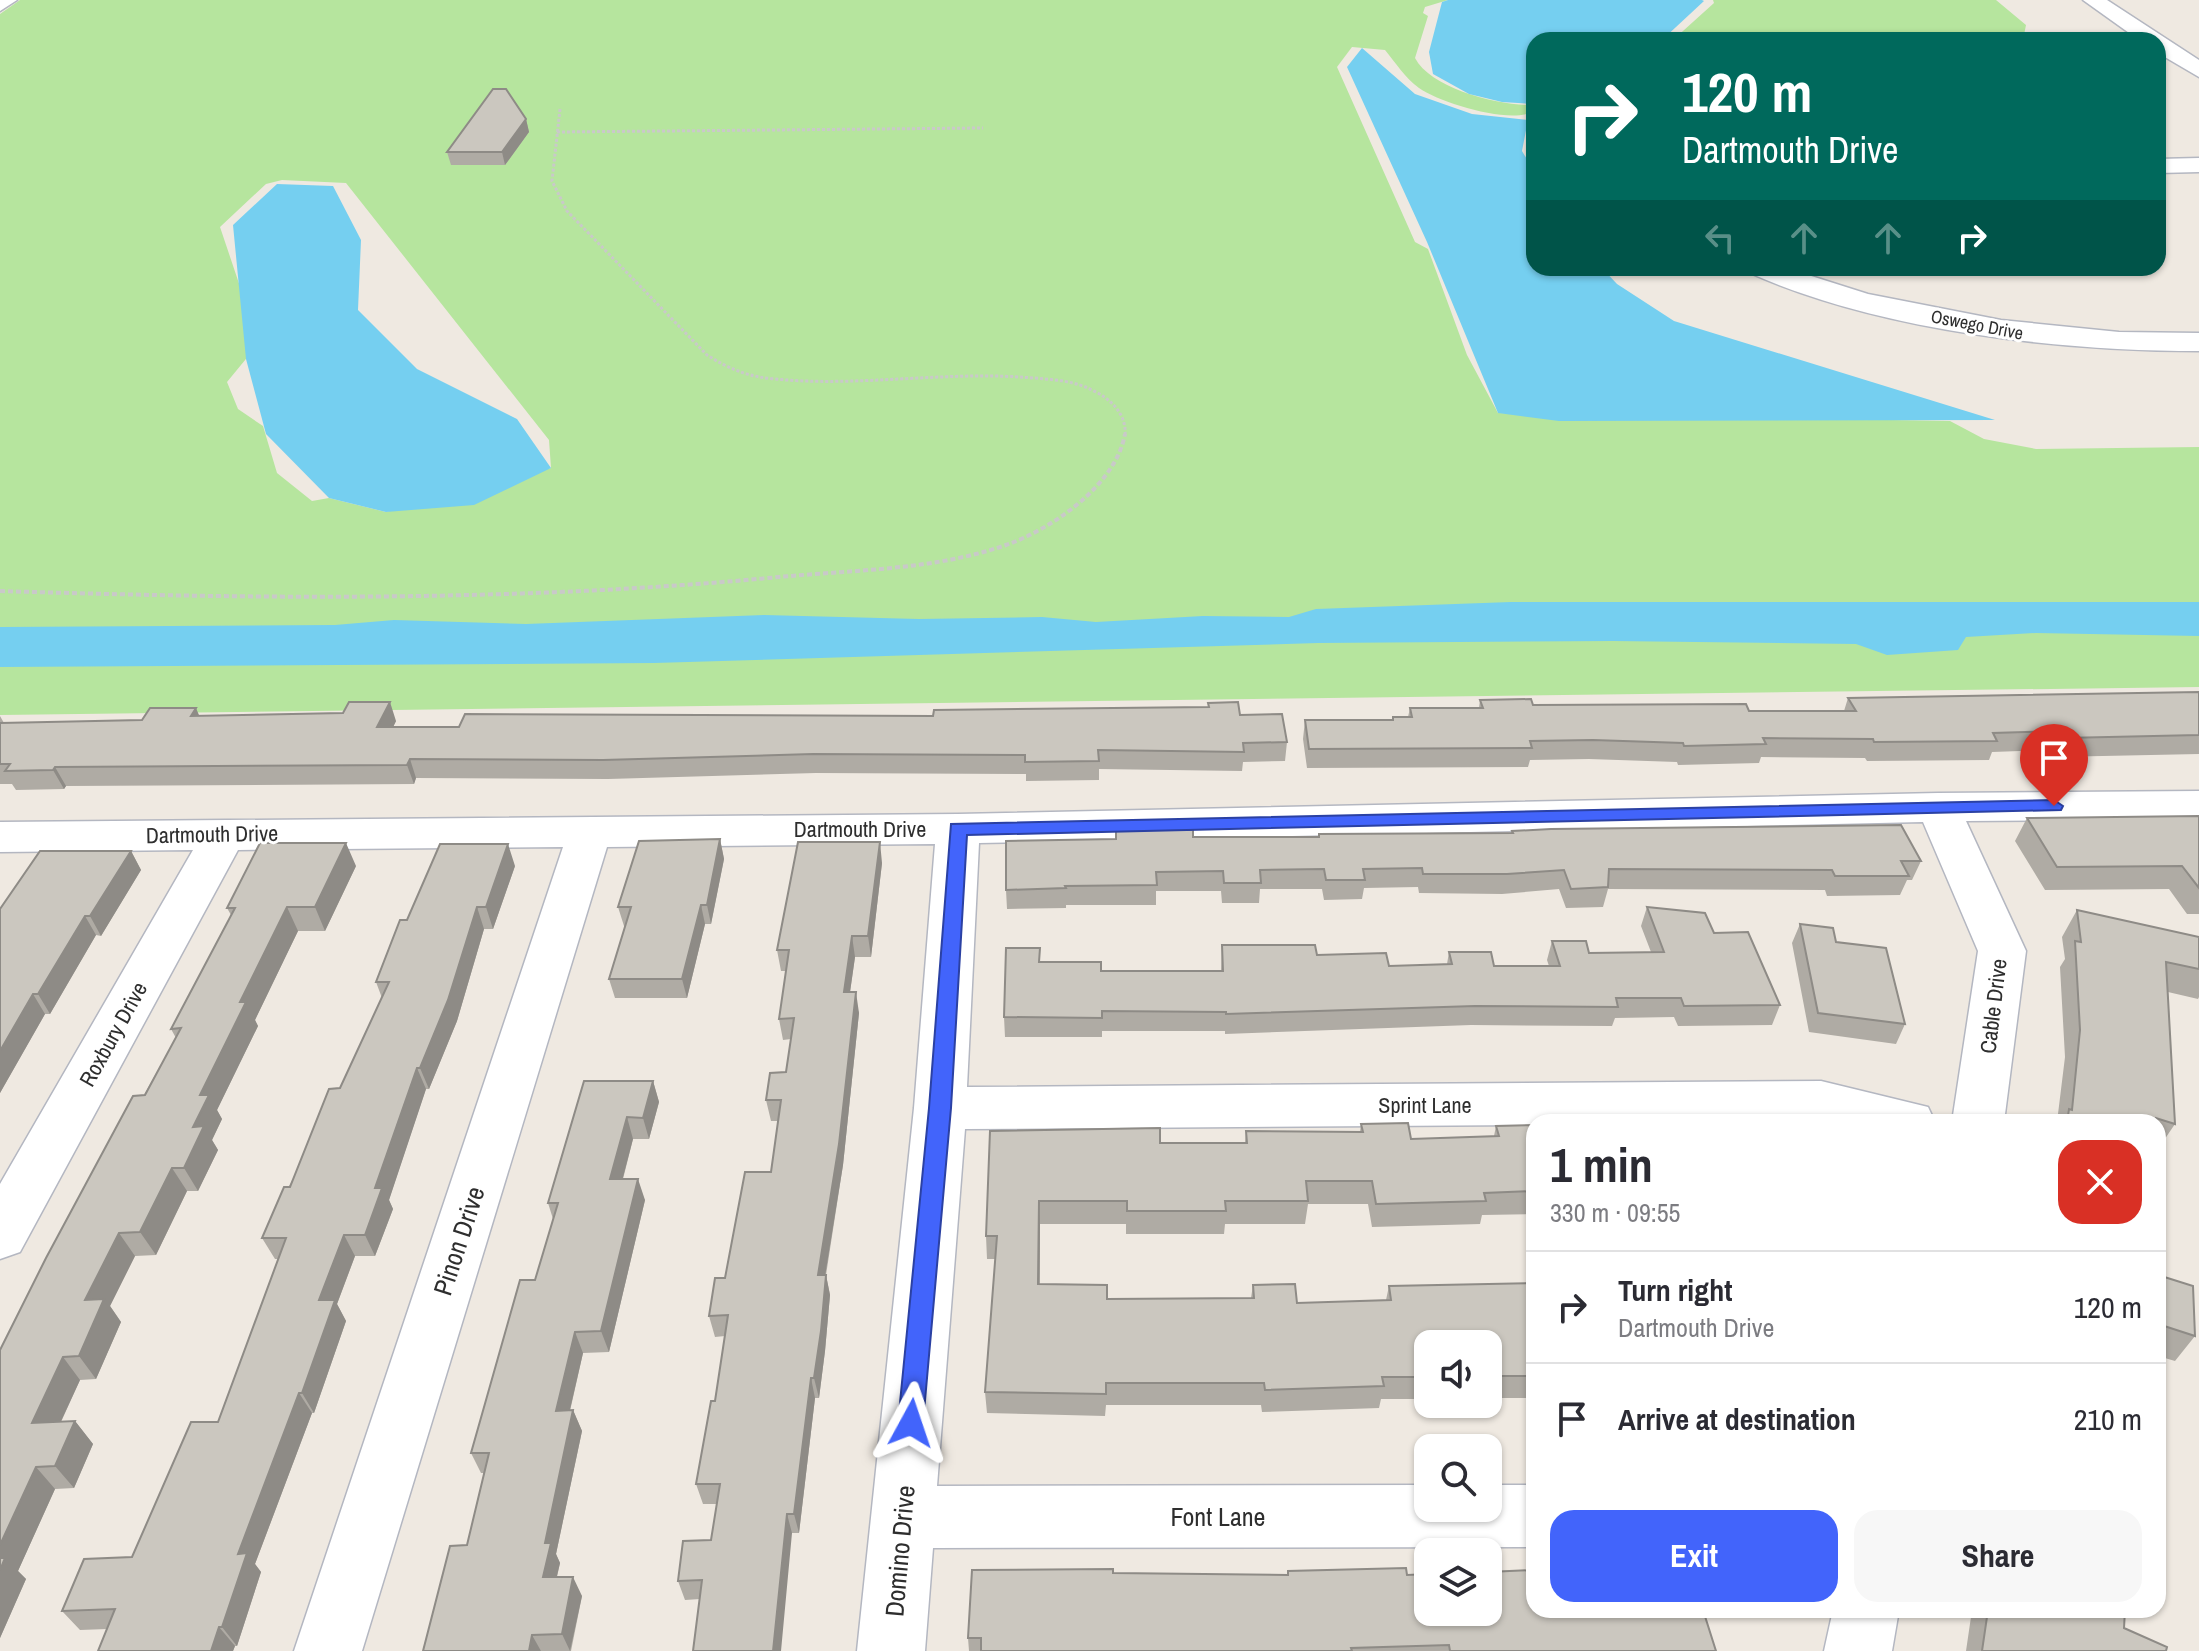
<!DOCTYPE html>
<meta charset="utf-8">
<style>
:root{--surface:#fff;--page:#f7f7f7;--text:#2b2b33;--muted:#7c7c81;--line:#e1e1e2;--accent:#4264fb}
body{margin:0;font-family:"Archivo Narrow",sans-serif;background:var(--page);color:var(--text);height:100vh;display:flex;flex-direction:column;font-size:30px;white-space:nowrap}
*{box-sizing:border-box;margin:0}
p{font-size:26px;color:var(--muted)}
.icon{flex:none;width:44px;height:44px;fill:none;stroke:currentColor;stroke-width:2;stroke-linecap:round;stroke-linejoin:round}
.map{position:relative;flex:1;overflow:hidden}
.details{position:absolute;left:1526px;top:1114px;width:640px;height:504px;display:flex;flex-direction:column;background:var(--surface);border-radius:24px;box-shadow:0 2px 6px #0004}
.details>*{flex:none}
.banner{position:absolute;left:1526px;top:32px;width:640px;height:244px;border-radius:24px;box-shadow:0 2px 6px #0004;background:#00695c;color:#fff;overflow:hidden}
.buttons{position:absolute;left:1414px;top:1330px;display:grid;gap:16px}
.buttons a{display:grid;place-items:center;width:88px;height:88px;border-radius:16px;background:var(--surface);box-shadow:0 2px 6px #0004;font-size:40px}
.pin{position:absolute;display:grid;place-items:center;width:68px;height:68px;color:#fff;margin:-82px -34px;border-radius:50% 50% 50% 0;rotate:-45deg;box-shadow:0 0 8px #0007}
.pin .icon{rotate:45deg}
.me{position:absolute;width:88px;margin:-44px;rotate:5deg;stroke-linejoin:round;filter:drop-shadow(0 0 6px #0008)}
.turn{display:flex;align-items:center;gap:28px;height:168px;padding:0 24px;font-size:36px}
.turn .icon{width:104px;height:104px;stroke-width:2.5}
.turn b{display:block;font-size:56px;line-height:68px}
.lanes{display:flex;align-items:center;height:76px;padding:0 24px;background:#0003;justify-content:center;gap:40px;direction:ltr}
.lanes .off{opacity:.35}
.round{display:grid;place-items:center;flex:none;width:84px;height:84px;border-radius:24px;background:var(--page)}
.head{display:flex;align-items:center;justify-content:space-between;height:136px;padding:0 24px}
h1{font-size:48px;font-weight:700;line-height:60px}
.cta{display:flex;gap:16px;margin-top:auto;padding:16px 24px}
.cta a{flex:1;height:92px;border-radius:24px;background:var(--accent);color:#fff;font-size:32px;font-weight:700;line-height:92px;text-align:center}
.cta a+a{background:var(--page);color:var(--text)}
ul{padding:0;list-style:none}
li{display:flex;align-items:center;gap:24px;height:112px;padding:0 24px;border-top:2px solid var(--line)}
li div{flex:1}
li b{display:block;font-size:30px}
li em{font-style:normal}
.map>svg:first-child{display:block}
</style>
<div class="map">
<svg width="2199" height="1651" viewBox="0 0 2199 1651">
<rect width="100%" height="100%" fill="#efe9e1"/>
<!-- green -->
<path fill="#b6e59e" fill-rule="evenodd" d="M20,0H1448L1425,7L1423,13L1428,16L1415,58C1431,89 1500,106 1534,105V111C1512,125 1440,103 1419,88C1404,77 1396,63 1385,50L1352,47L1337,67L1415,242L1428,249L1467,355L1498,413L1950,421L1984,439L2036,449L2199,447V687L0,715V14ZM282,180L346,183L549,440L551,468L386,512L329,498L312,501L277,473L263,426L238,409L227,382L259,343L220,227L266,184Z
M1713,0H1996L2026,25L2024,35L1673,40L1714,3Z"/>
<!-- water -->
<path fill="#75cff0" d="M1448,0H1702L1704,1L1662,40H1534V104L1502,102L1469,94L1433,74L1429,52L1442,2Z
M1362,48L1415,94L1472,114L1528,120L1522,151L1534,171V268H1602L1617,284L1674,321L1995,420L1559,421L1498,413L1427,242L1347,67Z
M277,184L333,186L361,240L358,310L417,369L517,419L551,468L474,505L386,512L329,498L266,434L246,359L233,225Z
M1511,602H2199V636L2036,633L1966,637L1958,650L1887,655L1856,644L1613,641L1318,643L654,663L0,667V627L335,625L394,620L526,624L764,615L919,619L1042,617L1096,622L1203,616L1289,617L1316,609Z"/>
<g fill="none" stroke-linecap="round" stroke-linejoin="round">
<defs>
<path id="minor" d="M0,0H17L0,11Z
M2083,0H2107L2199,60V77L2158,53V40H2139Z
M2199,158V172L2158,173V159Z
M1748,268H1786L1868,294L2001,320L2119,332L2199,333V351C2058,351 1882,331 1752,274Z
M2199,791V819L1966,821L2026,951L2004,1122H1952L1978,951L1923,822L979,843L967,1087L1821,1081L1928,1107L1935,1122H1534V1125L965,1129L937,1486L1428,1485V1508H1488V1485H1534V1547L933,1548L925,1651H857L914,1108L935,844L607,847L362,1651H294L563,847L238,850L20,1252L0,1259V1184L193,850L0,852V822L958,814L1938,793Z
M1833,1610H1899L1892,1651H1824Z"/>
</defs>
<!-- minor casing -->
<use href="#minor" stroke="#b4b7c1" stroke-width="3"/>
<!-- path-far1 -->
<path stroke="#c9c9c9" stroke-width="3" stroke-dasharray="3 2" stroke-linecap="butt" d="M560,109L552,181L567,211L707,355C729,369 749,377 775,379C856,387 939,372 1020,377C1043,379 1071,379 1092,390C1111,399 1127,414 1125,436
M557,132L983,128"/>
<!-- path -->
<path stroke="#c9c9c9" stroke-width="4" stroke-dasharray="5 3" stroke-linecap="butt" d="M0,591C260,599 520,602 779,577C853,570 935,570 1006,545C1052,529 1116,485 1125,434"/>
<!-- minor -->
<use href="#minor" fill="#fff" fill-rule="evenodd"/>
</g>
<!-- wall -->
<path fill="#afaba4" d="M526,119L529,132L505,165H451L447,152Z
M2199,692V754L2054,757L2049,750L1992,752L1989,760L1867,761L1865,758L1761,757L1759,763L1678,765L1677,762L1589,759L1530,760L1528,767L1307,768L1303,739L1305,720H1392L1393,717H1408L1410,708H1479L1480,700L1533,705L1749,711H1844L1848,698Z
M199,715L396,721L393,727H459L933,716L1240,715L1287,742L1285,761L1243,762L1242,771L1099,769V780L1026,781V774L816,773L608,779L416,778L414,784L66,786L64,789L16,790L12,784H0V716L4,723L142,720Z
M2199,816V914H2187L2169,889L2045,890L2015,841L2027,818Z
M1512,831L1921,861L1912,880H1907L1900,895L1827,896L1825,890L1608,889L1603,907L1566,908L1559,889L1502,894L1419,893L1418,887L1364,888L1362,899L1324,900L1322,889H1260L1259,903H1222L1221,891H1156V905H1066V908L1007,909L1006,890L1193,837H1318L1511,833Z
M720,839L724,859L711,924H705L687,998H615L609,979L625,926H624L618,907Z
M131,851L141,870L101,936L96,935L50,1014H45L0,1093V909Z
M882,863L871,957H855L850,992L859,1013L843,1165L826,1275L830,1295L825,1351L819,1398H815L799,1533H792L700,1599L685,1600L678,1581L711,1540L717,1504H703L696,1484L715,1401L725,1336L715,1337L709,1316L771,1172L778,1121H771L766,1100L786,1072L791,1039L783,1040L779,1019L786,971H781L777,950Z
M356,866L325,931H298L255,1020L258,1026L217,1110L222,1119L212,1140L218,1150L198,1191H187L156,1255L135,1256L110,1306L121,1322L96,1379L80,1380L61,1422L75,1421L93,1444L74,1488L55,1489L18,1571L26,1579L0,1638V1350L176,1038L171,1029L231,915L227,908Z
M515,866L493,929H484L457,1021L429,1089H426L389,1200L393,1209L375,1256H355L337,1304L346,1321L314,1413H312L255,1564L261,1572L237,1646H235L233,1651H98L107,1629L80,1630L62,1611L132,1557L218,1422L278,1259H275L262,1238L340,1088L382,998L376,982L407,920Z
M1647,907L1714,933L1780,1005L1772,1025L1678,1026L1674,1017L1615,1018L1612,1026L1471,1025L1225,1034V1031H1102V1037H1005L1004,1017L1040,962L1101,971H1221L1222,945L1317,955L1389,966L1447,964L1449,952L1494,966H1549L1547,960L1552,941L1589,953L1651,952L1641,926Z
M2077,910L2199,969V997L2198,999L2168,992L2175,1124L2158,1149V1122H2057L2065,1057L2060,967L2065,959L2062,937Z
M1800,924L1836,942L1905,1024L1896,1044L1809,1032L1792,943Z
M653,1081L659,1102L649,1139H633L623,1179L645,1200L609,1352L583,1353L570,1411L573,1410L582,1431L556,1554L560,1563L557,1577L582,1596L571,1651H423L467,1545L484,1473H481L471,1453L535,1280L553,1219L548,1203Z
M1361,1124L1411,1139L1494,1136L1496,1126L1534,1125V1214L1482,1215L1480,1224L1372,1227L1368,1204H1308L1305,1224H1225L1224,1234H1126V1224H1040V1284L1107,1299L1251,1298L1253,1285L1297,1303L1386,1300L1389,1286L1534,1283V1407H1530L1528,1398H1488V1344H1428V1399H1381L1379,1408L1262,1412L1261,1405H1106L1105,1416L987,1413L985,1392L995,1259H987L986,1236L990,1131L1160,1143H1245L1246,1131L1360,1132Z
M2158,1275L2195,1336L2175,1361L2158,1356Z
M1288,1571L1407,1575L1716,1651H969L968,1638L1113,1573L1287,1575Z
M1972,1610H2125L2124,1628L2166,1651H1966Z"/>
<!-- shaded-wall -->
<path fill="#8e8b86" d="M526,119L529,132L505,165L502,152Z
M390,702L396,721L384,746L377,727Z
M196,708L204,727L191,716Z
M410,759L416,778L414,784L407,765Z
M55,767L66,786L64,789L53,770Z
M720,839L724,859L711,924L707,905Z
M880,842L882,863L871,957L868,936Z
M346,843L356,866L325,931L315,907Z
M508,844L515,866L493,929L486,907Z
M131,851L141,870L101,936L90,916Z
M701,905L705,924L687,998L682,979Z
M287,907L298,931L255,1020L258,1026L217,1110L222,1119L212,1140L218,1150L198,1191L184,1168L200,1095L240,1002Z
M477,907L484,929L457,1021L429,1089L420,1068Z
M85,916L96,935L50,1014L38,994Z
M852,936L855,957L847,1013L844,992Z
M856,992L859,1013L843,1165L822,1295L818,1275Z
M33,994L45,1014L0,1093V1051Z
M417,1068L426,1089L389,1200L393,1209L375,1256L365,1235L375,1188Z
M653,1081L659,1102L649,1139L643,1118Z
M627,1117L633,1139L617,1200L610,1179Z
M172,1168L187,1191L156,1255L140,1232Z
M638,1179L645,1200L609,1352L601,1331Z
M1039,1201L1040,1224L1039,1306L1038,1284Z
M119,1233L135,1256L110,1306L121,1322L96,1379L79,1356L85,1300Z
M344,1235L355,1256L337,1304L346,1321L314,1413L302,1393L319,1300Z
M826,1275L830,1295L825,1351L819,1398L814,1378Z
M575,1332L583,1353L565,1431L556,1411Z
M63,1357L80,1380L50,1445L32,1423Z
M811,1378L815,1398L799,1533L794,1514Z
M299,1393L312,1413L255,1564L261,1572L237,1646L222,1627L238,1554Z
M573,1410L582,1431L556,1554L560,1563L552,1596L543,1577L545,1543Z
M75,1421L93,1444L74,1488L55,1466Z
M36,1467L55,1489L18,1571L26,1579L0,1638V1545Z
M787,1514L792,1533L781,1651H773Z
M573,1577L582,1596L570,1651L562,1634Z
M219,1627L235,1646L233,1651H211Z
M532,1635L541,1651H529Z"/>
<!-- building -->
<path fill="#cbc7bf" stroke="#8e8b86" stroke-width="2" d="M493,89H506L526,119L502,152H447Z
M2199,692V735L2063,738L2059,731L1993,733L1997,741L1874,742L1873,739L1763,738L1766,744L1684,746L1683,743L1593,740L1530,741L1532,748L1309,749L1305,720H1393V717H1412L1410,708H1483L1480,700L1531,699L1533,705L1746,704L1749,711H1856L1848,698Z
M349,702H390L377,727H459L465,714L933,716L934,710L1209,707L1208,703L1238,702L1240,715L1282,714L1287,742L1243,743L1244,752L1098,750L1099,761L1025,762V755L813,754L603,760L410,759L407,765L55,767L53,770L5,771L10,764H0V723L142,720L150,708H196L191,716L343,713Z
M2199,816V888L2182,866L2057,867L2027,818Z
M1901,825L1921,861H1901L1909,876H1835L1832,870L1609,869L1608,887L1571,889L1564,870L1507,874H1423L1422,868L1363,869L1365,880H1326L1324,869L1260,870L1261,883H1224L1223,871L1156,872L1157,885L1065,886L1066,888L1006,890V841L1116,839V830H1193V837H1319V834L1513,833L1512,831L1551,829Z
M720,839L707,905H701L682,979H609L631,907H618L639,841Z
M798,842H880L868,936H852L844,992H856L839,1144L818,1275H826L821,1331L814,1378H811L794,1514H787L773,1651H693L702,1580L678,1581L683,1541L711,1540L720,1484H696L711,1401H715L728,1315L709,1316L715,1278H725L745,1172H771L781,1100H766L770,1073L786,1072L794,1018L779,1019L789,950H777Z
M260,843H346L315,907H287L240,1002H246L200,1095H209L193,1127L204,1126L184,1168H172L140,1232L119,1233L85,1300L104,1299L79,1356L63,1357L32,1423L75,1421L55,1466L36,1467L0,1545V1350L46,1258L133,1096L145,1095L181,1028L171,1029L235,908H227Z
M440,844H508L486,907H477L448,1000L420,1068H417L375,1188H382L365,1235H344L319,1300H335L302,1393H299L238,1554L247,1553L222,1627H219L211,1651H98L115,1609L62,1611L84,1559L132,1557L191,1422H218L286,1238H262L284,1187H290L329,1089L340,1088L389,982H376L400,920H407Z
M40,851H131L90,916H85L38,994H33L0,1051V909Z
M1647,907L1705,913L1714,933L1748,932L1780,1005L1684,1006L1681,998H1616L1618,1007L1475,1006L1226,1014V1012L1102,1011V1018L1004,1017L1006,948H1040L1039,962H1101V971H1223L1222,945H1315L1317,955L1386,953L1389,966L1452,964L1449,952H1491L1494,966H1560L1552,941H1586L1589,953L1664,952Z
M2077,910L2199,937V969L2166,962L2175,1124L2156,1118V1122H2067L2069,1109L2072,1110L2080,1030L2075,941L2081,942Z
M1800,924L1833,928L1836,942L1886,948L1905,1024L1818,1013Z
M584,1081H653L643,1118L627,1117L610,1179H638L601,1331L575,1332L556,1411L573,1410L545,1543H551L543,1577H573L562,1634L532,1635L529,1651H423L450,1546L467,1545L489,1453H471L520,1280H535L558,1203H548Z
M1674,1119L1676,1122H1593L1613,1121Z
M1408,1123L1411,1139L1499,1136L1496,1126L1534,1125V1191L1484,1193L1486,1201L1376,1204L1372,1181H1306L1308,1201H1225L1226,1211H1127V1201H1039L1038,1284L1107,1285V1299L1254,1298L1253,1285L1295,1284L1297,1303L1391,1300L1389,1286L1534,1283V1376H1488V1344H1428V1377H1382L1384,1386L1265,1390L1264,1383H1106V1394L985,1392L997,1236H986L990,1131L1160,1128V1143H1247L1246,1131L1363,1132L1361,1124Z
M2158,1182H2160L2158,1221Z
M2158,1275L2193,1286L2195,1336L2158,1324Z
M0,1558H5L0,1570Z
M1406,1568L1407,1575L1428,1574V1612H1488V1572L1534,1570V1610H1703L1716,1651H1450L1449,1645L1351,1648L1352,1651H981V1638H968L972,1570L1113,1569V1573L1288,1575V1571Z
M1988,1610H2125L2124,1628L2167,1647L2166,1651H1982Z"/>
<!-- route -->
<path fill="#4264fb" stroke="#2b41a3" stroke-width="2" d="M2054,800L2063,806L2061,810L967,835L951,1108L923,1423L920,1431L911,1435L902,1431L898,1423L929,1108L951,824Z"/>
<g text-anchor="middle" stroke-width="6" stroke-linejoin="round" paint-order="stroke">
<!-- far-street labels -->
<g font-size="18" fill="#2e2e2e" stroke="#fff">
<text transform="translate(1977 325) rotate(11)" y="6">Oswego Drive</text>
</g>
<!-- street labels -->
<g font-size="22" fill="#2e2e2e" stroke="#fff">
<text x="860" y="837">Dartmouth Drive</text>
<text transform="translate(212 834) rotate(-1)" y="8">Dartmouth Drive</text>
<text transform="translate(1993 1006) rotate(-83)" y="8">Cable Drive</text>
<text transform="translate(113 1034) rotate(-61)" y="8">Roxbury Drive</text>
<text x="1425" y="1113">Sprint Lane</text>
</g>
<!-- near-street labels -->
<g font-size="26" fill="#2e2e2e" stroke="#fff">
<text transform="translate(459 1241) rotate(-72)" y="9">Pinon Drive</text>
<text x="1218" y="1526">Font Lane</text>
<text transform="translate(900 1551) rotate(-85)" y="9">Domino Drive</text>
</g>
</g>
</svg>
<div class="buttons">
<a><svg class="icon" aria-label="sound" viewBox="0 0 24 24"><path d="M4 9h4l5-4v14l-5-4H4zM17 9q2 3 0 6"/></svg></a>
<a><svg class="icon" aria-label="search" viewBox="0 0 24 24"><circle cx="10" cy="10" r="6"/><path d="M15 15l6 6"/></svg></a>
<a><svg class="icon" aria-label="layers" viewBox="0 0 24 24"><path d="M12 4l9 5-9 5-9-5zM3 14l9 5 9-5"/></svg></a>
</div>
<div class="pin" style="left:2054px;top:806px;background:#d93025"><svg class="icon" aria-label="arrive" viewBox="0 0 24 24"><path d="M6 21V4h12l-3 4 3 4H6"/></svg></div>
<svg class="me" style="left:911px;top:1423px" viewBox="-20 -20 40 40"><path d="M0-17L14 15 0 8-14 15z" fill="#4264fb" stroke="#fff" stroke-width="4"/></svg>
<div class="banner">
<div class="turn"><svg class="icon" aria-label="right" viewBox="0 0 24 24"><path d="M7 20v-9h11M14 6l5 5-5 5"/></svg><div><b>120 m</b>Dartmouth Drive</div></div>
<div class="lanes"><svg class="icon off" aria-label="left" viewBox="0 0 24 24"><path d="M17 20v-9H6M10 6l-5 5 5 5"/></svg><svg class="icon off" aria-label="ahead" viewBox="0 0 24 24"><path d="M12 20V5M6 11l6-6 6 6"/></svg><svg class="icon off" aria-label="ahead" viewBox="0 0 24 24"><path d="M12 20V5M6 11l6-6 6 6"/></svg><svg class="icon" aria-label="right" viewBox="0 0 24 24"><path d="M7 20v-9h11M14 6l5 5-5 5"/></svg></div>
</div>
<section class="details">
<div class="head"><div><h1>1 min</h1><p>330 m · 09:55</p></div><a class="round" style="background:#d93025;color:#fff"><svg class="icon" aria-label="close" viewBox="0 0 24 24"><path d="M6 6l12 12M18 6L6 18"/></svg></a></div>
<ul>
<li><svg class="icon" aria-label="right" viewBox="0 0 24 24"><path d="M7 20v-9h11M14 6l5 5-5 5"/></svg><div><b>Turn right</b><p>Dartmouth Drive</p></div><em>120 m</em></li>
<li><svg class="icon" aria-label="arrive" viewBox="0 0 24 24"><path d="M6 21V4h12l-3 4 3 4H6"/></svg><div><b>Arrive at destination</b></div><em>210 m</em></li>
</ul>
<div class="cta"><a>Exit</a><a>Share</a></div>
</section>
</div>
